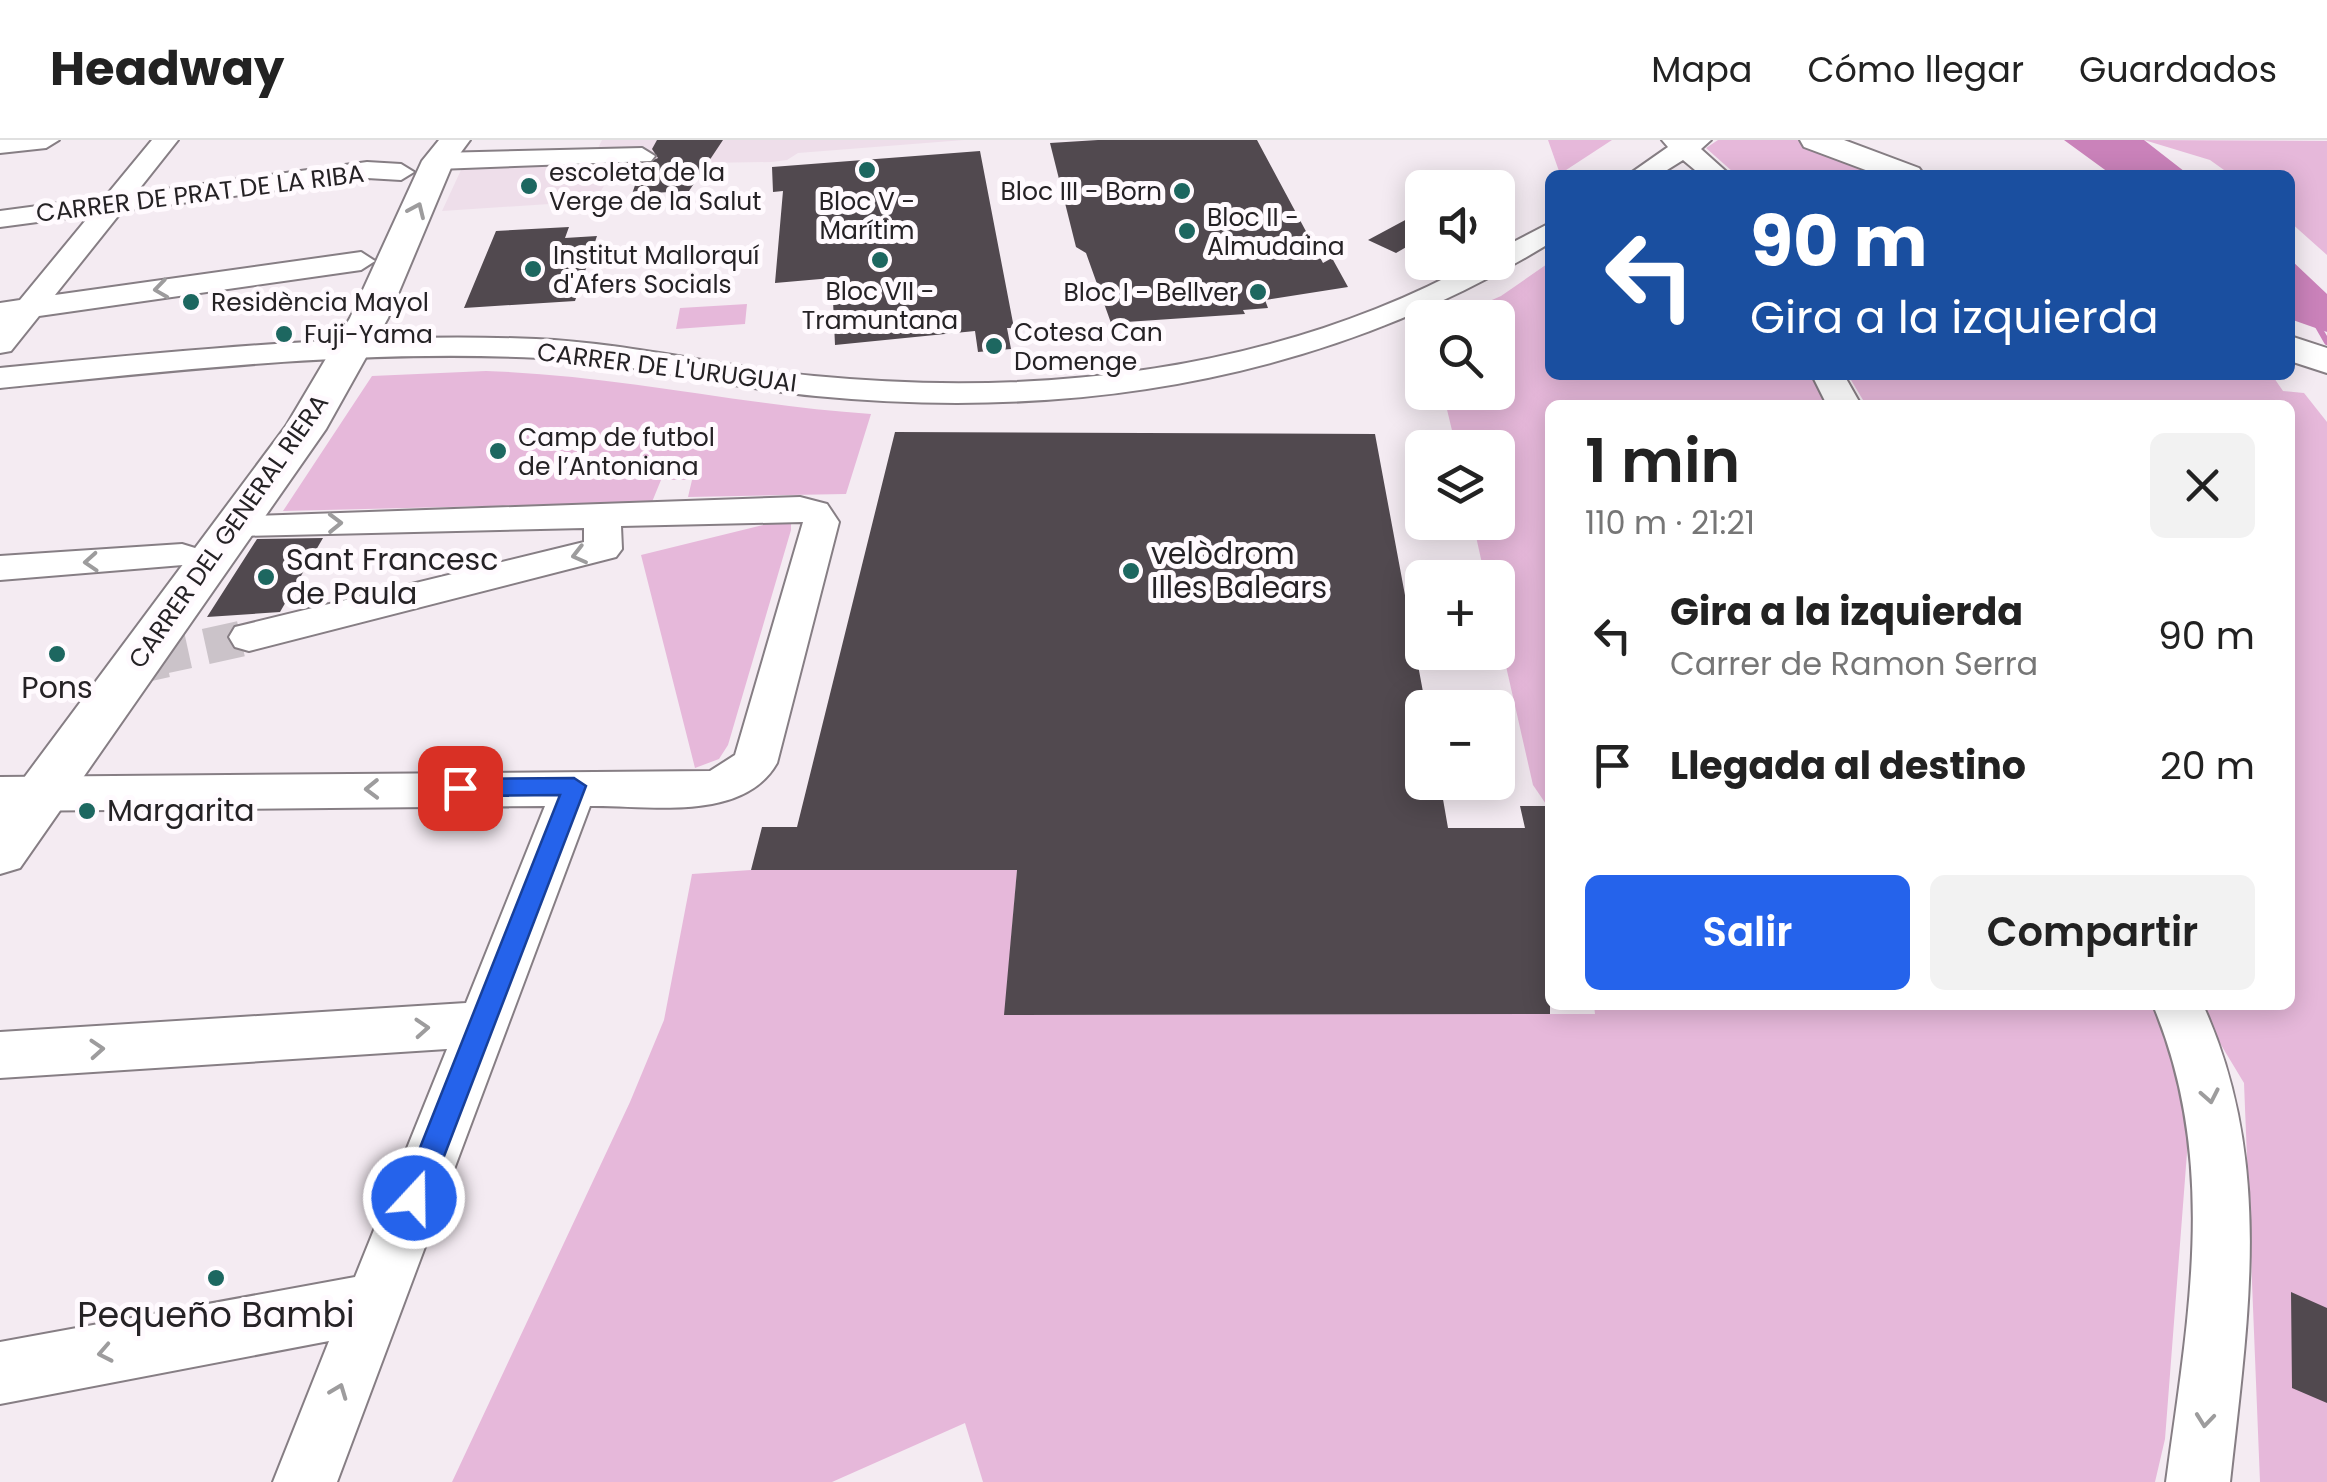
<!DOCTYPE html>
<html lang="es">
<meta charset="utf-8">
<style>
:root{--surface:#fff;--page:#f2f2f2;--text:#222;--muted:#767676;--line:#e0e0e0;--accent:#2563eb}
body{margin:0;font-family:Poppins,sans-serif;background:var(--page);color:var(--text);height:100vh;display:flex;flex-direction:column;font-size:38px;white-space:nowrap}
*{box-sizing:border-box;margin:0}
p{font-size:32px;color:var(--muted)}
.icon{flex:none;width:55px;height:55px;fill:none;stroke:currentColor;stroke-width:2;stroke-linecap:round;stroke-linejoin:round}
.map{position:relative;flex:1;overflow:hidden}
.panel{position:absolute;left:1545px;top:260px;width:750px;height:610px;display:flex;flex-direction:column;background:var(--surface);border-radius:15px;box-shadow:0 5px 25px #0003}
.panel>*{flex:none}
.hud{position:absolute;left:1545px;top:30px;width:750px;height:210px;border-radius:15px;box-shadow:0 5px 25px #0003;background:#1a4fa0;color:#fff;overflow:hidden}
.fabs{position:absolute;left:1405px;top:30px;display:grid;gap:20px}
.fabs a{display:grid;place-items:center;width:110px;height:110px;border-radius:15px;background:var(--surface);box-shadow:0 5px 25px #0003;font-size:50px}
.pin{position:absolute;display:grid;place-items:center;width:85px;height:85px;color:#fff;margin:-42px;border-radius:20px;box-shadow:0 5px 15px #0006}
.me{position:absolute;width:110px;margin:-55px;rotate:21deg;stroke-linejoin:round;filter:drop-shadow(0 0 8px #0008)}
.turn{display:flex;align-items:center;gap:35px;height:210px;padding:0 40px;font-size:45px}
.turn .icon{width:130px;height:130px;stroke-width:2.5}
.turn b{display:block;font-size:70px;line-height:85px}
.round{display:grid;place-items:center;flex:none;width:105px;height:105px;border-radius:15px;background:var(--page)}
.headline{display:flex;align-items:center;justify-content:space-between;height:170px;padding:0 40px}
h1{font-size:60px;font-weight:600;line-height:75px}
.primary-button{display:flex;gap:20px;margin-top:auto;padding:20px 40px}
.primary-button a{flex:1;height:115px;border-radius:15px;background:var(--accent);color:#fff;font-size:40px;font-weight:600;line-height:115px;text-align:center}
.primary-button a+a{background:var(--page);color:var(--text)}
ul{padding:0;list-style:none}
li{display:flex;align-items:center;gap:30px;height:130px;padding:0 40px}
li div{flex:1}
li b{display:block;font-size:38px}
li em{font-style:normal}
header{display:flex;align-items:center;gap:60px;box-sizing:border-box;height:140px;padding:0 50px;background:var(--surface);border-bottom:2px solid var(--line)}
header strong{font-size:48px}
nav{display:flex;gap:55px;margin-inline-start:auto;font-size:35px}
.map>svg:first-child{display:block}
</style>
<header>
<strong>Headway</strong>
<nav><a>Mapa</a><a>Cómo llegar</a><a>Guardados</a></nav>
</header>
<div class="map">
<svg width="2327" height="1342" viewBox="0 0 2327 1342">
<rect width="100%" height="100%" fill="#f4ebf2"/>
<!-- built -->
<path fill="#eedeea" d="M602,0H964L798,13L787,20L772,22L641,24L649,11L480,15L467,12L598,8Z
M617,24L595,61L442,71L461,30L467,27Z"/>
<!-- green -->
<path fill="#e6b8da" d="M1548,0H1612L1560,34Z
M1718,0H1799L1824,5L1882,35H1746L1733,32L1706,8Z
M2144,0L2327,1V115L2290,82V35H2231L2210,20Z
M1550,122V235H1816L1833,265H1550V670L1533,645L1498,491V438L1485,437L1473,383L1498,382V308L1456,307L1443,253L1498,252V178L1453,177L1501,156Z
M747,164L745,184L676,189L680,168Z
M486,231C616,235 741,265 871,274L846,354L688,357L692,340H661L652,362L283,371L372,236Z
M1848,235H2272L2283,251L2304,253L2327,282V1342H2260L2244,943L2197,865H2290V265H1866Z
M783,380L791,384V390L728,605L719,619L695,628L641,415Z
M751,730H1017L1005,875L1595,874L1594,865H2152L2174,917L2189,987L2165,1299L2155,1342H983L965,1283L832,1342H452L630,962L664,880L692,734Z"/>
<!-- water -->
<path fill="#ca82ba" d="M2064,0H2144L2189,35H2112Z
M2290,119L2327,154V192L2290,179Z"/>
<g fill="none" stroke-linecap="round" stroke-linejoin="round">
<!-- stream -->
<path stroke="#ca82ba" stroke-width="6" d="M2315,181L2327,202"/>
</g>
<!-- building -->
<path fill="#51494f" d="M657,0H723L689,51L632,54L642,25L658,18L652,9Z
M1098,0H1257L1323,123L1332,118L1348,147L1265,160L1268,168L1243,170L1245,174L1111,183L1086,113L1076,107L1050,3Z
M980,11L1014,188H1007L1011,209L978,212L975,191L835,205L832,138L775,143L783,51L773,52L772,27Z
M1422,71V98L1396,113L1368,100Z
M569,87L565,98L597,96L575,161L464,168L496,91Z
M895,292L1375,294L1426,568L1422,642H1440L1448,688H1525L1520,666H1550V874L1004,875L1017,730H751L762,687H797Z
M323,398L280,472L207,477L257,399Z
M2291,1152L2327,1168V1263L2292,1248Z"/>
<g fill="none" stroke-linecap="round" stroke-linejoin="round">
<!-- minor-tunnel-far1 -->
<path stroke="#cbc3c9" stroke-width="36" stroke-dasharray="36 18" stroke-linecap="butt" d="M153,518L249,497"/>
<!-- minor-tunnel -->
<path stroke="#cbc3c9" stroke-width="45" stroke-dasharray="45 22" stroke-linecap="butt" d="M138,521L165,515"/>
<defs>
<path id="minor" d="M0,0H59L46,8L0,13Z
M152,0H178L136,53L367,22L401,24L414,32L401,40L367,38L122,71L55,155L361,112L375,121L361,130L39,176L11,211L0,213V163L20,160L90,75L0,87V71L105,57Z
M1662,0H1711L1701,9L1730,35H1701L1683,20L1659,35H1628L1668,7Z
M642,8L655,16L651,21L438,29L425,21L438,13Z
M1550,83V103C1326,240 1076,281 816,256C723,247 633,223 540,218C360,209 179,230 0,248V228C178,211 357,192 536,199C630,203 721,227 814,236C1040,258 1275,232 1476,122H1498V110Z
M1812,235H1844L1861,265H1827Z
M800,357L827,364L839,382L777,623C743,683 648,665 590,666L337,1342H273L329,1201L0,1264V1202L355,1137L447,909L0,938V892L466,863L545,666L0,671V637L710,631L735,615L803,382L621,386L622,409L616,417L249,511L235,507L229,497L235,487L584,402V388L238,396L225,393L220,385L225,377Z
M182,404L195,408L201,416L195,424L0,440V416Z
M2153,865H2203C2274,1021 2248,1177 2230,1342H2166C2188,1178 2219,1022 2153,865Z"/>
<path id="major" d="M439,0H470L453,23L388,178L326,289L20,728L0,734V670L286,286L350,178L422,21Z
M1800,0H1844L1919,28L1924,35H1879L1804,7Z
M2290,196L2327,208V233L2290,221Z"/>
</defs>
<!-- minor casing -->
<use href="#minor" stroke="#867e84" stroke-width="4"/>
<!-- major casing -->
<use href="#major" stroke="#867e84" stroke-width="4"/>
<!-- minor -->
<use href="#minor" fill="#fff" fill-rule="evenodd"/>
<!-- major -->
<use href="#major" fill="#fff" fill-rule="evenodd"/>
</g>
<!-- one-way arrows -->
<defs><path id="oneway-chevron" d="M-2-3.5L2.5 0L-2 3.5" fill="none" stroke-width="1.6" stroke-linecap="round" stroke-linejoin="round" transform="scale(2.5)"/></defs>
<g stroke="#9d9c9d">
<use href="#oneway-chevron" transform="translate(417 70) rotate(-66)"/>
<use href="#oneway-chevron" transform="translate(161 149) rotate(172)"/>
<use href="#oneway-chevron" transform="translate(335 383) rotate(-1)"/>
<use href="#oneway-chevron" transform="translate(579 415) rotate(166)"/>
<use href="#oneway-chevron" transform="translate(91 422) rotate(176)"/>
<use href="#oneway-chevron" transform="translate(372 649) rotate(179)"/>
<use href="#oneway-chevron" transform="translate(422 888) rotate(-4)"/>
<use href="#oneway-chevron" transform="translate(97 909) rotate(-4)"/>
<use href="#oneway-chevron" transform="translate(2210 956) rotate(79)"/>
<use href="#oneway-chevron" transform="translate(105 1213) rotate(169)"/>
<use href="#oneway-chevron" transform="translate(339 1251) rotate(-69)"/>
<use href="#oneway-chevron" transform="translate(2205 1280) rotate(96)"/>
</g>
<!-- route -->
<path fill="#2563eb" stroke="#184099" stroke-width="2.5" d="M574,638L586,646L428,1058L424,1068L414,1072L404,1068L400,1058L560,655L460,656L449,648L460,639Z"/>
<!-- markers -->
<g fill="#1d6760" stroke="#fffafe" stroke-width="4">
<circle cx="867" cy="30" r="10"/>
<circle cx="529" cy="46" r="10"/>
<circle cx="1182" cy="51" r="10"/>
<circle cx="1187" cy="91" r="10"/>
<circle cx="880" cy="120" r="10"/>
<circle cx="533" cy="129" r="10"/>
<circle cx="1258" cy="152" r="10"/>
<circle cx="191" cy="162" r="10"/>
<circle cx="284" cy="194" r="10"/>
<circle cx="994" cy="206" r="10"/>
<circle cx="498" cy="311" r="10"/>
<circle cx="1131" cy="431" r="10"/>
<circle cx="266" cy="437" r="10"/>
<circle cx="57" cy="514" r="10"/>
<circle cx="87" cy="671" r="10"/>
<circle cx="216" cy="1138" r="10"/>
</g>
<g text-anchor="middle" stroke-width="10" stroke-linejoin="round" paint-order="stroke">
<!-- far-poi labels -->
<g font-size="25" fill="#252225" stroke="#fffafe" text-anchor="start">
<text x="549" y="41">escoleta de la<tspan x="549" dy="29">Verge de la Salut</tspan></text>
<text x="1162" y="60" text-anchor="end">Bloc III - Born</text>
<text x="867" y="70" text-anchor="middle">Bloc V -<tspan x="867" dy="29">Marítim</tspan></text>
<text x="1207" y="86">Bloc II -<tspan x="1207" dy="29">Almudaina</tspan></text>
<text x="553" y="124">Institut Mallorquí<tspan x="553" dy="29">d'Afers Socials</tspan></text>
<text x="880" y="160" text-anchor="middle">Bloc VII -<tspan x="880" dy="29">Tramuntana</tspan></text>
<text x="1238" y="161" text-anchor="end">Bloc I - Bellver</text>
<text x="211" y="171">Residència Mayol</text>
<text x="1014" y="201">Cotesa Can<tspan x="1014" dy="29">Domenge</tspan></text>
<text x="304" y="203">Fuji-Yama</text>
<text x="518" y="306">Camp de futbol<tspan x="518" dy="29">de l’Antoniana</tspan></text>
</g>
<!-- far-street labels -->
<g font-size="25" fill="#252225" stroke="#fffafe">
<text transform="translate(200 53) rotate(-7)" y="9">CARRER DE PRAT DE LA RIBA</text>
<text transform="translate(667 227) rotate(7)" y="9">CARRER DE L'URUGUAI</text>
<text transform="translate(228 391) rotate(-55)" y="9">CARRER DEL GENERAL RIERA</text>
</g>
<!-- poi labels -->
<g font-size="30" fill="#252225" stroke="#fffafe" text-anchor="start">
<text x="1151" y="424">velòdrom<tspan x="1151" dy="34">Illes Balears</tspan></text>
<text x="286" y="430">Sant Francesc<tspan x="286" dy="34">de Paula</tspan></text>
<text x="57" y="558" text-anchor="middle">Pons</text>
<text x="107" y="681">Margarita</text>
</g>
<!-- near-poi labels -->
<g font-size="35" fill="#252225" stroke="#fffafe">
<text x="216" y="1187">Pequeño Bambi</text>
</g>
</g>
</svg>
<div class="fabs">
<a><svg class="icon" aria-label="sound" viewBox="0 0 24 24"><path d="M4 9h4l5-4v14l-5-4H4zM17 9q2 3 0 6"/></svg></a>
<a><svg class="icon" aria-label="search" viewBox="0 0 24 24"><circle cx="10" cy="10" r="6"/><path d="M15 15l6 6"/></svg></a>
<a><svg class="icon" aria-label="layers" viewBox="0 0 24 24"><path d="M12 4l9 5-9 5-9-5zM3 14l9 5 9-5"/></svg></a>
<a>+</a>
<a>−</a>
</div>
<div class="pin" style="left:460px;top:648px;background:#d93025"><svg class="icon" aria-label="arrive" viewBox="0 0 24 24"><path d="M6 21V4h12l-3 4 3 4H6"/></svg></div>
<svg class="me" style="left:414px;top:1058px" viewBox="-20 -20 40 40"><circle r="17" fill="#2563eb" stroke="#fff" stroke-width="3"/><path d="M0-11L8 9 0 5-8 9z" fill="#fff"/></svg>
<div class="hud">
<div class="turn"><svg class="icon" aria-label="left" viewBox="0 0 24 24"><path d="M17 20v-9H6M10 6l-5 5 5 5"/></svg><div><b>90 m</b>Gira a la izquierda</div></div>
</div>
<section class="panel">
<div class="headline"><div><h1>1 min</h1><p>110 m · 21:21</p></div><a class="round"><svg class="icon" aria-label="close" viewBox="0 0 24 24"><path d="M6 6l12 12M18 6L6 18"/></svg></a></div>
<ul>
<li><svg class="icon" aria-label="left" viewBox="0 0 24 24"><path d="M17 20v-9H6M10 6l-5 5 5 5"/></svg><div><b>Gira a la izquierda</b><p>Carrer de Ramon Serra</p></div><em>90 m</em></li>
<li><svg class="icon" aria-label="arrive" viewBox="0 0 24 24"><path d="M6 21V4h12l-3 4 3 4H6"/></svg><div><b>Llegada al destino</b></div><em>20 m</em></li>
</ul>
<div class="primary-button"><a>Salir</a><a>Compartir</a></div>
</section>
</div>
